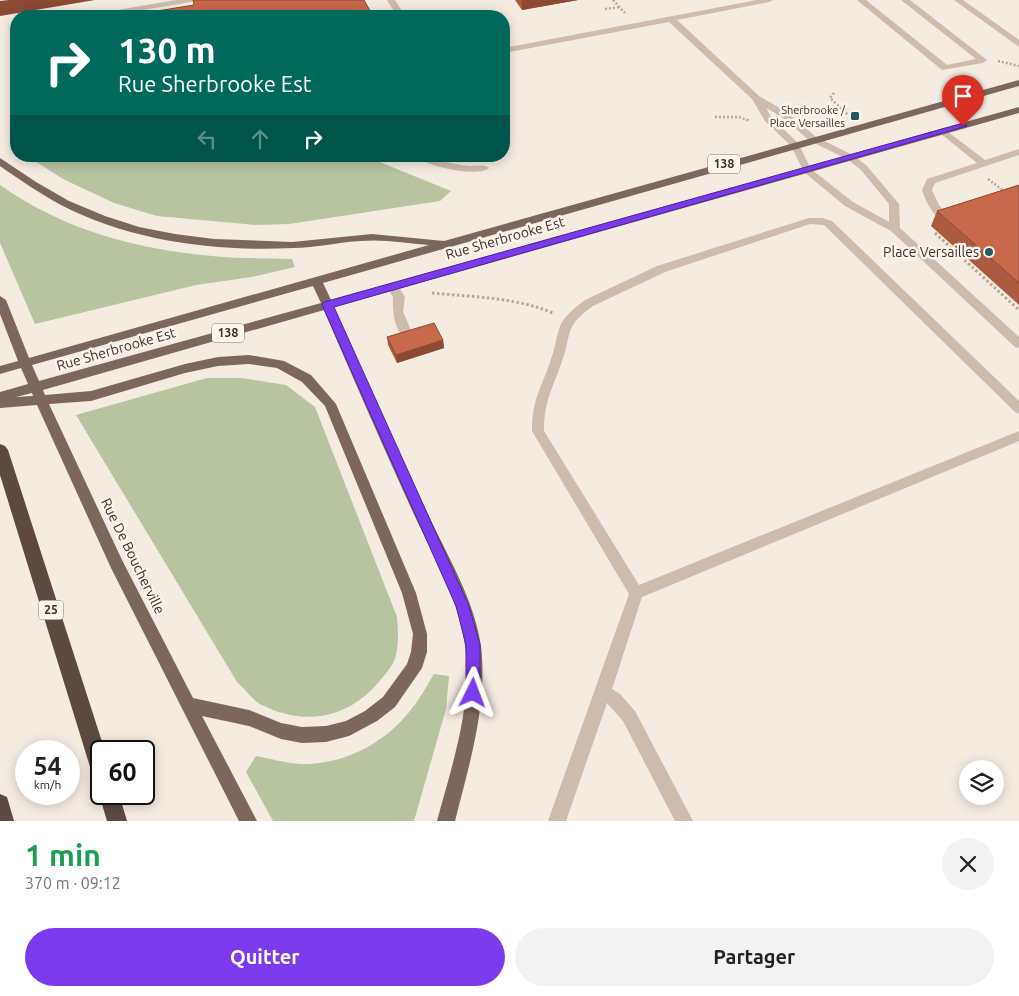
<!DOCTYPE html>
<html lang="fr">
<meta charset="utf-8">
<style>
:root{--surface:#fff;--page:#f2f2f2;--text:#202124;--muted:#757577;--accent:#7c3aed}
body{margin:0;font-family:Ubuntu,sans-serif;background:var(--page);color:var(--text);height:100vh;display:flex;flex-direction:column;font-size:19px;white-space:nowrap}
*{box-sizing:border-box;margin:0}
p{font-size:16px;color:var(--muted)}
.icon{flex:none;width:28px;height:28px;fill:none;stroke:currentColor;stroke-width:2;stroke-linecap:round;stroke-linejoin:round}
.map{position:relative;height:821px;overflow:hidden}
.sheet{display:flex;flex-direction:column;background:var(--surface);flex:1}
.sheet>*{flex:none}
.guide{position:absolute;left:10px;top:10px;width:500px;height:152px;border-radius:20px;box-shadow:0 2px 12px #0003;background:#00695c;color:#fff;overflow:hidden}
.tools{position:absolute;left:959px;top:760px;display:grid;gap:10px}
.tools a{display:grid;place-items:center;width:45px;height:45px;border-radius:50%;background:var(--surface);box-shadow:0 2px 12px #0003;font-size:25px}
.speed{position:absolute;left:15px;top:740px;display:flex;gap:10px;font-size:25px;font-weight:700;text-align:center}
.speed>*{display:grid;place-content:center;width:65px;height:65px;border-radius:50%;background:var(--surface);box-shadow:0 2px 12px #0003;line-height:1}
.speed small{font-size:12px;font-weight:400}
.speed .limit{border:2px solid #111;border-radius:8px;background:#fff;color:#111}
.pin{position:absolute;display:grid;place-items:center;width:42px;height:42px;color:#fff;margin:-51px -21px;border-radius:50% 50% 50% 0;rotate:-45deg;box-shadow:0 0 5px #0007}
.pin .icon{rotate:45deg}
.me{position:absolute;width:55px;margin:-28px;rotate:3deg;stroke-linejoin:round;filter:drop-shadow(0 0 4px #0008)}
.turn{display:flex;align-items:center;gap:18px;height:105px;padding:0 25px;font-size:22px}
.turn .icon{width:65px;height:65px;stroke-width:2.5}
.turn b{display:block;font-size:35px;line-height:42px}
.lanes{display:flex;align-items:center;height:48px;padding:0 25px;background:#0003;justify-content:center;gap:25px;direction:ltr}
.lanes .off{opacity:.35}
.round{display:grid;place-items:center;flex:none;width:52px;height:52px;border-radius:26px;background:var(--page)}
.summary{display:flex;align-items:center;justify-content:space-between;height:85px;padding:0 25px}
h1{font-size:30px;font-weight:700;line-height:38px;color:#1e9e55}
.primary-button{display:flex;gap:10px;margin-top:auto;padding:10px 25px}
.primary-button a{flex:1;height:58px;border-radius:30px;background:var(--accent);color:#fff;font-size:20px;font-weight:700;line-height:58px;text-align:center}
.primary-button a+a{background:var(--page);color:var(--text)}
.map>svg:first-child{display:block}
</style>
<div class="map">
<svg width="1019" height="821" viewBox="0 0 1019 821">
<rect width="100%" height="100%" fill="#f4ebe1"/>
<!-- green -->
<path fill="#b8c4a0" d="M27,156H365L451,191L440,201L289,224L256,225L157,216L114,203L63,179Z
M0,185C64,230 135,249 212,256C238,259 266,258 292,259L295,267L252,277L196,285L35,324L0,243Z
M207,378H241L286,385L315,407L397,617C398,630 399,642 396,655C394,665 384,676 377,684C346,719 304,726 262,705C253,701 245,689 237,682L76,415Z
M434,674L449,676L446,709L414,821H273L246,772L256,756C273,759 292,765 309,764C350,762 389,740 413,707C421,697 427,685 434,674Z"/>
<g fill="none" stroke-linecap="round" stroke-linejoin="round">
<!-- path-far1 -->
<path stroke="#b9a596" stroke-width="2.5" stroke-dasharray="2 2" stroke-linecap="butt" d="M613,0L625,13
M605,9L620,7
M998,61L1019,66
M834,93L830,98L848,115
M715,117H739L750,121
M988,179L1005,192"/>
<!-- path -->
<path stroke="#b9a596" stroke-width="3" stroke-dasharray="2.5 2.5" stroke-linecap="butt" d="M935,233L1019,310
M432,293C473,297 515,297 553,313"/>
<!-- minor -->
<path fill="#cdbbac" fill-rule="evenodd" d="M176,0H195L191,2L107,16H90L94,14Z
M387,0H395L405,16H397Z
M757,0H773L769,2L677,20L759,96L788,113L816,137L853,155L867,166L899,204L900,228L1019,337V348L1015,347L891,231L845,206L804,172L791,146L765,121L752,99L669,22L504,53V48ZM766,108L782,117L810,141L847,159L861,170L889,204V222L853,202L811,169L798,143L772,118Z
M857,0H866L947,65L976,59L901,0H910L987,60L983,63L942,70Z
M954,0H963L1019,40V47Z
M943,128L985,160L1019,149V155L935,183L932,190L939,205L952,220L947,223C934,219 926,202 922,190L927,179L977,163L940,133V129Z
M414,156C434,156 451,165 470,166C477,166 484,164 489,168C477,178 426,166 414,156Z
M809,218H822L832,221L1019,401V414L1015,412L824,225L810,224L665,272L593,306C586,311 578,317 573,325C568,333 567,346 564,355C555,385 544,397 544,431L639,585L1019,431V441L642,597L612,689L620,694L635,711L693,821H675L623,721L607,703L566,821H548L629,594L532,431C532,397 543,386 552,356C556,345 557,331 562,322C568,313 577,306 585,300L657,266Z
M392,282L396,283L405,297L403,311L412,333L406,337C394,333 392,308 393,297L386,286Z"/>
<!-- major -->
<path fill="#7d675c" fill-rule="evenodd" d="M1019,80V86L323,283L331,300L1019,107V113L334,307C364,375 394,443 426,510C446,554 474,598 481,646C488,705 469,765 455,821H437C452,765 473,705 465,646C459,597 431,552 411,508C381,442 352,376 324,310L43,390L45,395L91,391L185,364L218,357L249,355L284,361L311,375L336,404L416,593L427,634V652L422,668L395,707L377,721L349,736L326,742L302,743L281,739L249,726L202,716L257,821H239L111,568L37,405L0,408V392L28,384L21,368L0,374V366L18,361L0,314V296L6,300L29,358L429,245C406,243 383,239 361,241C338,242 316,248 293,248C216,252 130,241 61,205C39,193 20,180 0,166V158L36,182L69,201L105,216L139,227L175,234L214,239L292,242L372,234L444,241ZM313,286L321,303L39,381L32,365ZM249,364L277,368L302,382L325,406L402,593L413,634L411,652L407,664L383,697L365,711L346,721L326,726L302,727L281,723L249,710L193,698L122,560L49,404L91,401L185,373L218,366ZM32,393L33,396L16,397Z"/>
<!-- highway -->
<path fill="#5c4a42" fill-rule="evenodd" d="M0,444L5,446L8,450L105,751H101V780L94,777L91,770L0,475Z
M101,788V794H119L127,821H107L99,794Z
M0,794L7,797L14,821H0Z"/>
</g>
<!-- wall -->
<path fill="#ac5a40" d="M515,0H578L522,10Z
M1019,185V305L931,226L937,211Z
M387,337L443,340L444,348L397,363L388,345Z"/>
<!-- shaded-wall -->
<path fill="#8c4a34" d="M9,0H95L0,16V1Z
M522,0H578L522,10Z
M443,340L444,348L397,363L396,355Z"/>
<!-- building -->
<path fill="#c8694b" stroke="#8c4a34" d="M193,0H364L373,16H126L194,5Z
M1019,185V283L937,211Z
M434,323L443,340L396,355L387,337Z"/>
<!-- route -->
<path fill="#7c3aed" stroke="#51269a" d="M960,124L967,126L334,307L469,606L480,645V693L478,698L473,700L468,698L466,693V645L456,606L322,305L324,302Z"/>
<!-- markers -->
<g fill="#1f5a5e" stroke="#fbf5ee" stroke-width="2">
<rect x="850" y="111" width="10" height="10" rx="2.5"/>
<circle cx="989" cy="252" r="5"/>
</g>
<g text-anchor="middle" stroke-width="5" stroke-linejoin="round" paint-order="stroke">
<!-- far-poi labels -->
<g font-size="11" fill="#3b302b" stroke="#fbf5ee" text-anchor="end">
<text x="845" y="114">Sherbrooke /<tspan x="845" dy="13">Place Versailles</tspan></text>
</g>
<!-- shield labels -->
<g fill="#fbf5ee" stroke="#756b66" stroke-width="1">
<rect x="708" y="154.5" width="32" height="19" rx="4"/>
<rect x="212" y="323.5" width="32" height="19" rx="4"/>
<rect x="38.5" y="600.5" width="25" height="19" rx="4"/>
</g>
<g font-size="12" font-weight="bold" fill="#3b302b">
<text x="724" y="168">138</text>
<text x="228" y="337">138</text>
<text x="51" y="614">25</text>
</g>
<!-- street labels -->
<g font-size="14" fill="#3b302b" stroke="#fbf5ee">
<text transform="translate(505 238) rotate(-16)" y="5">Rue Sherbrooke Est</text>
<text transform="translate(116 349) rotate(-16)" y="5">Rue Sherbrooke Est</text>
<text transform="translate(133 556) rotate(64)" y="5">Rue De Boucherville</text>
</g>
<!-- poi labels -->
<g font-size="14" fill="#3b302b" stroke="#fbf5ee" text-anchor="end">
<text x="979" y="257">Place Versailles</text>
</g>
</g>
</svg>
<div class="tools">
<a><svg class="icon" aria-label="layers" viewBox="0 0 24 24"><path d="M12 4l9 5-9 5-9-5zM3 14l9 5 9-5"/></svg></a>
</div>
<div class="speed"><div>54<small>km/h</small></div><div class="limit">60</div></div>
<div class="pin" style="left:963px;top:126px;background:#d93025"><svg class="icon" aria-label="arrive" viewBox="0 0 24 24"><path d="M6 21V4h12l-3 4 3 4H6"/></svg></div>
<svg class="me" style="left:473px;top:693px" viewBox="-20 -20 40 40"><path d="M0-17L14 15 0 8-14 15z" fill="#7c3aed" stroke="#fff" stroke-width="4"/></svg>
<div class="guide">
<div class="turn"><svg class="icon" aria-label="right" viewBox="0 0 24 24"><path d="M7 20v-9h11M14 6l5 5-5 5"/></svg><div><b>130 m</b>Rue Sherbrooke Est</div></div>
<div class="lanes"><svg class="icon off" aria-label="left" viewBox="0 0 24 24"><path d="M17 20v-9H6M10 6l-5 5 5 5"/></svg><svg class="icon off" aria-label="ahead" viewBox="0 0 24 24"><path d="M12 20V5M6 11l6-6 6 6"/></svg><svg class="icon" aria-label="right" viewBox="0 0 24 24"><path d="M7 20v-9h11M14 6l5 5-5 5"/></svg></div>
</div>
</div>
<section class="sheet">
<div class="summary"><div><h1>1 min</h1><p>370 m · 09:12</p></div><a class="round"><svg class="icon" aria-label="close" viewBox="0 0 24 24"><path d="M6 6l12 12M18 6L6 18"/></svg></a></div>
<div class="primary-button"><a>Quitter</a><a>Partager</a></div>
</section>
